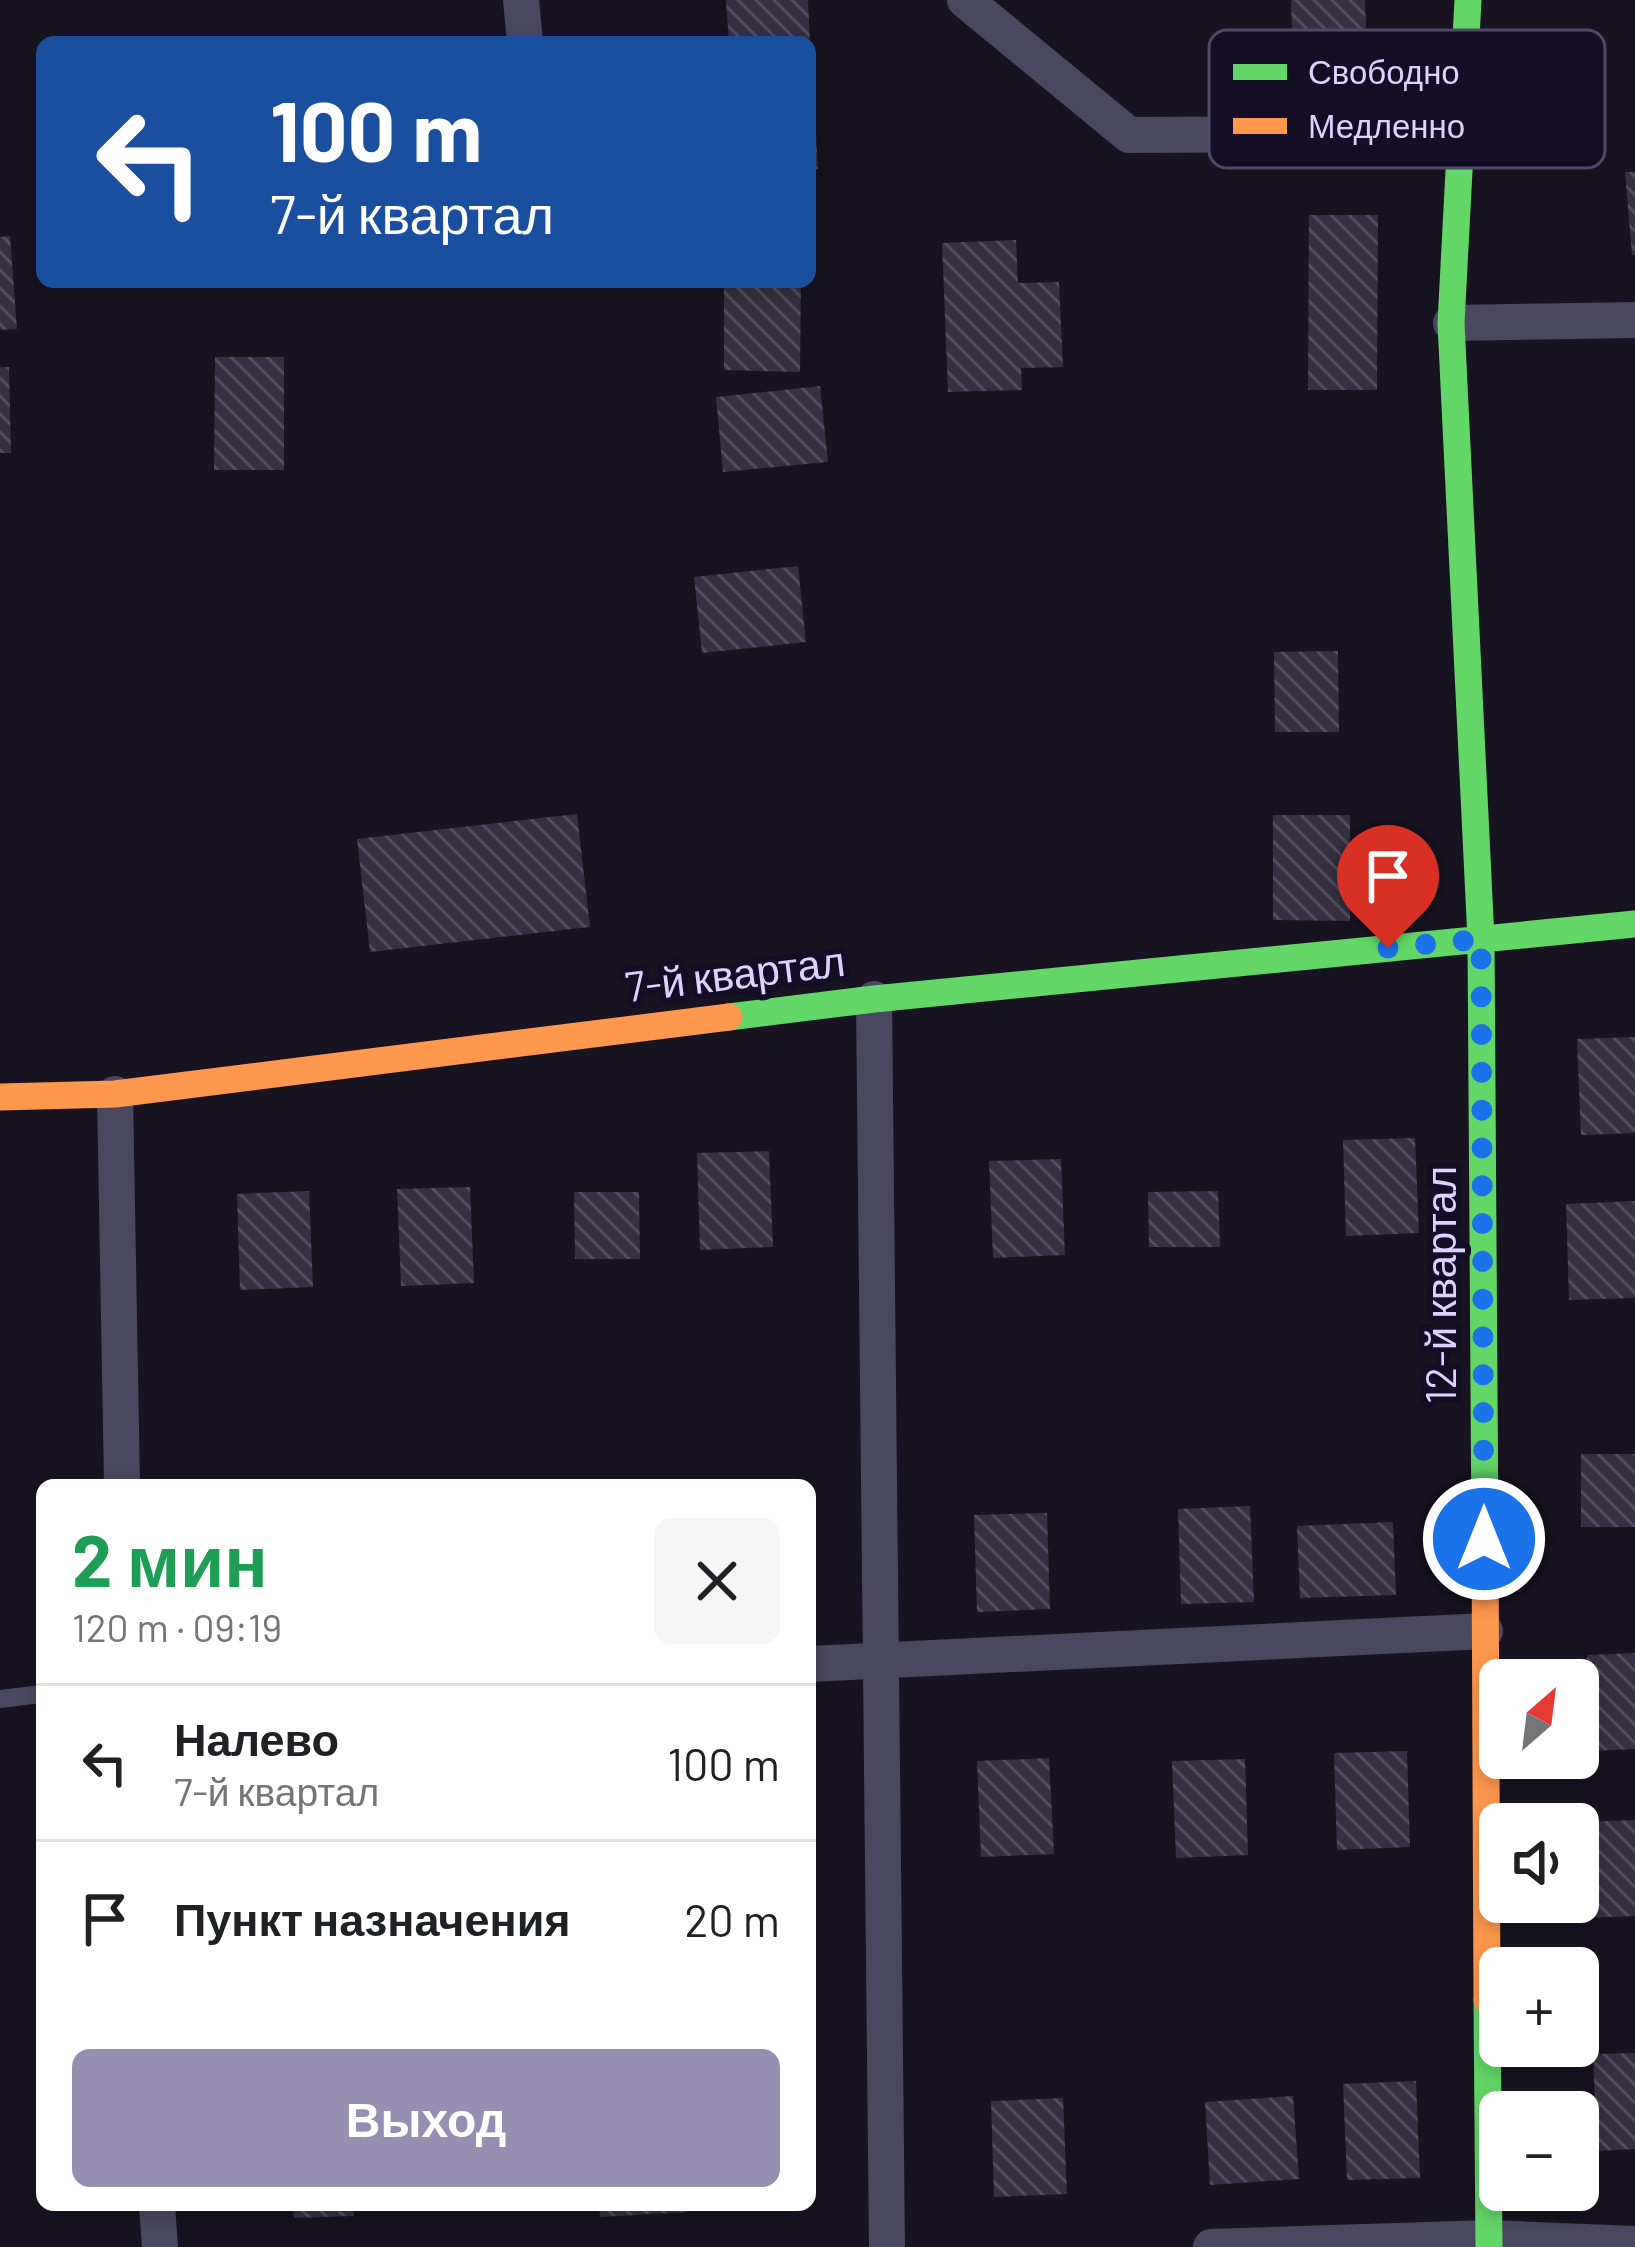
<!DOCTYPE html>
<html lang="ru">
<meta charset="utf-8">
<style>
:root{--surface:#fff;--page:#f6f6f6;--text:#202124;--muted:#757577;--line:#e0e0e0;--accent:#968fb1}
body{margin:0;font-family:Barlow,sans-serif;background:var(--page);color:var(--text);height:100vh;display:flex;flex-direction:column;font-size:45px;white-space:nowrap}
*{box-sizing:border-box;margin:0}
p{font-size:39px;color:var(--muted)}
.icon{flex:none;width:66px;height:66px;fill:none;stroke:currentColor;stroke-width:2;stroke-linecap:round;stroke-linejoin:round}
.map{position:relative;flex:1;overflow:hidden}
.drawer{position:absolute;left:36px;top:1479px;width:780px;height:732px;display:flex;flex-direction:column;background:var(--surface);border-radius:18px;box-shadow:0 6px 18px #0003}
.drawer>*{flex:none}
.guide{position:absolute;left:36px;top:36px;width:780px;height:252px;border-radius:18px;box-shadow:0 6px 18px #0003;background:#1a4fa0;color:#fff;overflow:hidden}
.needle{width:78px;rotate:28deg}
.buttons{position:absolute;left:1479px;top:1659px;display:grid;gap:24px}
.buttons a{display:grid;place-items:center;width:120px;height:120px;border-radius:18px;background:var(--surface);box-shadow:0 6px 18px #0003;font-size:60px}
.pin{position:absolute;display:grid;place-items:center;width:102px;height:102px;color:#fff;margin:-123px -51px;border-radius:50% 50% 50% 0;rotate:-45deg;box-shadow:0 0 12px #0007}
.pin .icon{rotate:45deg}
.me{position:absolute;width:132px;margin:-66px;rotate:0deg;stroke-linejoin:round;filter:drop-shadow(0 0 9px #0008)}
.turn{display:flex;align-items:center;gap:42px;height:252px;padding:0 36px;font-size:54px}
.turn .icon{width:156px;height:156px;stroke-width:2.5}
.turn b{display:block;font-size:84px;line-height:102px}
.round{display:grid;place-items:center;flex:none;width:126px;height:126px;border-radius:18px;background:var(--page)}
.summary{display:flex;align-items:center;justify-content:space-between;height:204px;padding:0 36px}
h1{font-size:72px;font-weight:700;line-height:90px;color:#1e9e55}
.button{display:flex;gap:24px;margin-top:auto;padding:24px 36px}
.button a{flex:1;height:138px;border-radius:18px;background:var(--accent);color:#fff;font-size:48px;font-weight:700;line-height:138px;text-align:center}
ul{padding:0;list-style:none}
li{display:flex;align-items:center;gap:36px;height:156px;padding:0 36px;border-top:3px solid var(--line)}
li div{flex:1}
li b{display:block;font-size:45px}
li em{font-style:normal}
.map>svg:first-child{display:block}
</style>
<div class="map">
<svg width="1635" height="2247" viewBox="0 0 1635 2247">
<defs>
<pattern id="building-back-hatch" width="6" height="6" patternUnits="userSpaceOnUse" patternTransform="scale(3)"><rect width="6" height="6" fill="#353142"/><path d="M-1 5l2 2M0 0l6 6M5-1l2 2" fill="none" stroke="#524e5e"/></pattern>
</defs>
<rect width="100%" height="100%" fill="#171320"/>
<!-- building -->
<path fill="url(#building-back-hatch)" d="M726,0H808L810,42H729Z
M1291,0H1365L1369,114L1295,116Z
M810,94H814L818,169L810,170Z
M1625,172H1635V255H1632Z
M1309,215H1378L1377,390H1308Z
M10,236L17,329L0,330V237Z
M1016,240L1018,283L1059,282L1063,367L1021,368L1022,390L948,392L942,243Z
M724,282H801L800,372L724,370Z
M215,357H284V470H214Z
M0,367H9L11,453H0Z
M820,386L828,462L723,472L716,397Z
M798,566L806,642L702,653L694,577Z
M1338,651L1339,732H1275L1274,652Z
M577,814L590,927L370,952L357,839Z
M1273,815H1350V921L1273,920Z
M1635,1037V1133L1581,1135L1577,1039Z
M1415,1138L1419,1233L1346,1236L1343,1140Z
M769,1151L773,1247L700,1250L697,1153Z
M1061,1159L1065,1255L993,1258L989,1161Z
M470,1187L474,1283L401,1286L397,1189Z
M309,1191L313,1287L240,1290L237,1194Z
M1218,1191L1220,1247H1149L1148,1192Z
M574,1192H639L640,1259H575Z
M1635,1201V1298L1569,1300L1566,1204Z
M1581,1454H1635V1527H1581Z
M1250,1506L1254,1602L1181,1604L1178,1509Z
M1047,1513L1050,1609L977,1612L974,1515Z
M1393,1522L1396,1595L1300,1598L1297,1526Z
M1635,1653V1749L1591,1751L1587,1655Z
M1407,1751L1410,1847L1337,1850L1334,1753Z
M1049,1758L1054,1854L981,1857L977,1761Z
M1245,1759L1248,1855L1176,1858L1172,1761Z
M1635,1820V1916L1585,1918L1582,1822Z
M1635,2053V2149L1597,2151L1593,2054Z
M1416,2081L1420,2178L1347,2180L1343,2084Z
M1293,2096L1299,2179L1210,2185L1205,2102Z
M1063,2098L1067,2194L994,2197L991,2101Z
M293,2205H353L354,2216L294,2218Z
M599,2205H688V2212L600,2217Z"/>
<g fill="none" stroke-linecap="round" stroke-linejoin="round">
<!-- lane -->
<path stroke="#4a4761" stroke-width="18" d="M0,1699L42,1694"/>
<!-- street -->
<path stroke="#4a4761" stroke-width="36" d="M521,0L525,42
M965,0L1129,135L1461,134
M1451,323L1635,320
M874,999L887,2247
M115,1094L122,1485
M810,1664L1485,1631
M157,2205L160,2247
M1211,2247L1489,2238L1635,2244"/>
<!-- fast -->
<path stroke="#63d668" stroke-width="27" d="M1468,0L1451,323L1481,939L1485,1538
M729,1017L874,999L1635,924
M1487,2000L1489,2247"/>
<!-- slow -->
<path stroke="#ff974d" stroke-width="27" d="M0,1097L115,1094L729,1017
M1485,1538L1487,2000"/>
</g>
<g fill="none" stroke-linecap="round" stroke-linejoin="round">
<!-- route -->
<path stroke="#1a73e8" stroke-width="21" stroke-dasharray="0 37.8" d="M1388,948L1481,939L1484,1539"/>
</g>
<g text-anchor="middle" stroke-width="12" stroke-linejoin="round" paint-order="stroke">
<!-- street labels -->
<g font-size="42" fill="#dbd2ff" stroke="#140d26">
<text transform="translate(735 974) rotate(-7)" y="15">7-й квартал</text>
<text transform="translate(1441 1285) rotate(-90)" y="15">12-й квартал</text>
</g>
</g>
<!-- legend -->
<rect x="1209" y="30" width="396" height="138" rx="18" fill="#140d26" stroke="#504867" stroke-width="3"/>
<rect x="1233" y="64" width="54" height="16" fill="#63d668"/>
<rect x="1233" y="118" width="54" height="16" fill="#ff974d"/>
<g font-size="33" fill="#dbd2ff">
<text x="1308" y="84">Свободно</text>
<text x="1308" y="138">Медленно</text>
</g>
</svg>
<div class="buttons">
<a><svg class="needle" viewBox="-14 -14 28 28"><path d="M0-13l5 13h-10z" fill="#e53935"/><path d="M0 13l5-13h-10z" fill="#757577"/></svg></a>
<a><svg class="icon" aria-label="sound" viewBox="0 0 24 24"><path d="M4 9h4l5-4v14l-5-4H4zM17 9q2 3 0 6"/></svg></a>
<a>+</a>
<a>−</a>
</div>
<div class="pin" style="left:1388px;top:948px;background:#d93025"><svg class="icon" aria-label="arrive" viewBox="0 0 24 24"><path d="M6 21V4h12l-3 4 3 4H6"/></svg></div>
<svg class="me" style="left:1484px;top:1539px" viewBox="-20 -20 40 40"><circle r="17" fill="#1a73e8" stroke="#fff" stroke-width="3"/><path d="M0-11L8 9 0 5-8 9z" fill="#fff"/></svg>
<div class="guide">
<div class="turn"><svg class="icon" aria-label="left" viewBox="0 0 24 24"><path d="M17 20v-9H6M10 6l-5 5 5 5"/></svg><div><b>100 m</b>7-й квартал</div></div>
</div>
<section class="drawer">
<div class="summary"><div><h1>2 мин</h1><p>120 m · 09:19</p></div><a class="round"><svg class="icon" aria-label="close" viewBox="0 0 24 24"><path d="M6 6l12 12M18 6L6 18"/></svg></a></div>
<ul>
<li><svg class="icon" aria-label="left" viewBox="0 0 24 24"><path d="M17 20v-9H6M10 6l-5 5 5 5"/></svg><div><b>Налево</b><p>7-й квартал</p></div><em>100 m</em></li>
<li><svg class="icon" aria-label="arrive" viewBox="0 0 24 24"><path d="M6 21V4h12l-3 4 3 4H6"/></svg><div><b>Пункт назначения</b></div><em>20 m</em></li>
</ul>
<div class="button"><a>Выход</a></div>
</section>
</div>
